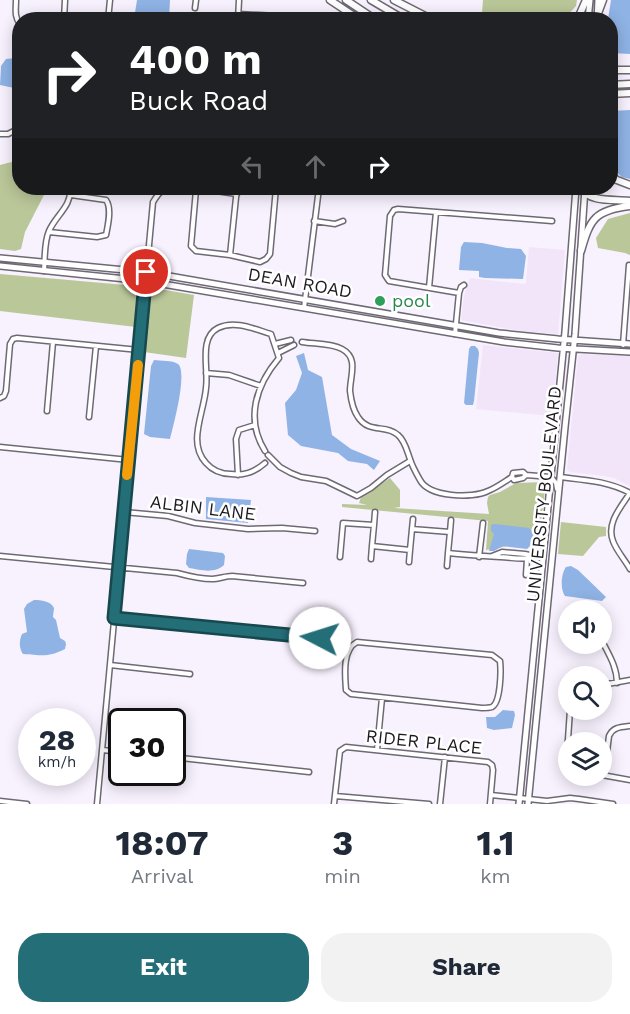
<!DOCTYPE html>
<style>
:root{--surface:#fff;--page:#f2f2f3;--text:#1f2937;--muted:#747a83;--accent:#246e78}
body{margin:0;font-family:"Work Sans",sans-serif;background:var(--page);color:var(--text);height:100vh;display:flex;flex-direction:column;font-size:22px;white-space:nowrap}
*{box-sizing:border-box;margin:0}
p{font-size:20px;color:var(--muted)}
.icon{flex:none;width:33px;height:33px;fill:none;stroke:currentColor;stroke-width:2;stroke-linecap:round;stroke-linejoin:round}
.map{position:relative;height:804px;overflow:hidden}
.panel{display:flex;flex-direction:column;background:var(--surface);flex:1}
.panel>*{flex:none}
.top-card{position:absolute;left:12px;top:12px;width:606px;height:183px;border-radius:24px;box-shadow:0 3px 15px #0003;background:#202124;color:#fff;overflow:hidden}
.tools{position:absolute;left:558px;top:600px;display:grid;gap:12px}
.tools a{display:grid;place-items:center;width:54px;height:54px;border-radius:50%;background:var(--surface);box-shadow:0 3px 15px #0003;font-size:30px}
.speed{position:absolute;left:18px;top:708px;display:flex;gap:12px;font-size:30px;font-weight:700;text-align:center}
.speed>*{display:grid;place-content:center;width:78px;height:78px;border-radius:50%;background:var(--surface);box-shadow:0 3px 15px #0003;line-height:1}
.speed small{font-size:15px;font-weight:400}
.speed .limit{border:3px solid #111;border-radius:9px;background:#fff;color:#111}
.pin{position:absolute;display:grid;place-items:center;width:51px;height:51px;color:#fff;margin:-26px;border:3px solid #fff;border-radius:50%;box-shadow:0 2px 6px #0007}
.me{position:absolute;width:66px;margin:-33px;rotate:275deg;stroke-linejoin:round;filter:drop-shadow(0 0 4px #0008)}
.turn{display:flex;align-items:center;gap:21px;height:126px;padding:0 18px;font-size:27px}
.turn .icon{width:78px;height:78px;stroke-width:2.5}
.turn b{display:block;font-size:42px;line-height:51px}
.lanes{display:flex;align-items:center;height:57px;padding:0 18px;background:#0003;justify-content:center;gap:30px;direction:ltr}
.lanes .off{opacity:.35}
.eta{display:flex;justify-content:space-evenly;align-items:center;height:102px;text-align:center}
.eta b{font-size:36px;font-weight:700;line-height:42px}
.button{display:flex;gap:12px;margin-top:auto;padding:12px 18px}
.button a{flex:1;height:69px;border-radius:24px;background:var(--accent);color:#fff;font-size:24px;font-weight:700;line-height:69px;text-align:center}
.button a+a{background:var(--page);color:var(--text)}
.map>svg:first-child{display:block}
</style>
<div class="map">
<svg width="630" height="804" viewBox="0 0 630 804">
<rect width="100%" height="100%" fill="#f8f1fe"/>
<!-- commercial -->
<path fill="#f2e5f9" d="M529,247L565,250L558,334L520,331L461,320L464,296L470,278L524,284L526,283Z
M483,345L558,353L552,416L476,409Z
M582,354L630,356V486L614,478L604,476L570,472L567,470L578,357Z"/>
<!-- green -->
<path fill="#bac799" d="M483,0H577L576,6L565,18L555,20L483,19L478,16L482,13Z
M19,160L20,188H44V195L25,232L21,249L15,251L0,249V165Z
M630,213V255L625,253L598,248L596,238L608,219Z
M0,274L137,286L139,288L136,327L0,311Z
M154,288L194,295L186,358L144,352L151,290Z
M390,478L400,490V507L394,508L489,514L487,503L488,497L490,495L500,492L516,483L546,482L538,546H534L532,542L486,550L488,521L342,507V504L367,505L359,503L362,494L374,489Z
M561,522L606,527V536L599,537L583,556L558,554Z"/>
<!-- water -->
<path fill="#8fb3e5" d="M137,0H170L169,19H134Z
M611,0H630V54L611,53L610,20L608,19Z
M16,58L19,59V89L0,85L1,66L6,59Z
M630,110V179L622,177L610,167L611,111Z
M464,242L482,243L507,248L521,249L526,256L523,279L485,278L479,277V271L459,270L461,247Z
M471,346H475L478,349L479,353L474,401L473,405H466L464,403L469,349Z
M304,353L308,370L322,377L332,435L351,449L380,461L374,470L367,464L348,461L338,453L301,446L288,435L285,403L296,390L302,373L296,356Z
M154,360C161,361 172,360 178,364C188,372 173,427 170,439L150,437L144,434L151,366Z
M206,497L251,500L248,523L206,519Z
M494,524L529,528L533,532L532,544L527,549L503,546L494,551H489L493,537L494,534L491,531V525Z
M189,549L223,553L225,556L224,565C214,574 201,570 189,568L186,564L187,554Z
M571,566L578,570L606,597L602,601L565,596C560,589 561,574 566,567Z
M34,600C41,600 51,601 54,608C54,609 53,616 53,617L56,620L60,638L65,641L66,644L65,649C47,658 42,655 23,654C19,648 19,641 22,634L27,632L24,609L27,604Z
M503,710L514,711L515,715L512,728L494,730L487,728L486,717H495Z"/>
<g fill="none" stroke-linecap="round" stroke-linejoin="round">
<defs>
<path id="minor" d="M16,0C16,9 14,17 20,24
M195,8L196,0
M238,14L315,18L319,20
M64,20L65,0
M108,20L110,0
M238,20L239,0
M0,134H8L20,128
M196,190L191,246L196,251L230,255L260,262L266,259L270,254L276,188
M314,221L335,224L343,221
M49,232L97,237L106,235C108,225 112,208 106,200L71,195
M230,255L237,188
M44,271C45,258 44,242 49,231C56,215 72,206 70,188
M429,288L436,212
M459,293L389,281L385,275L390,216L394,210L398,209L552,221
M304,308L319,188
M455,334L459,293L461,287L464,285
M302,342C314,344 331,343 342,349C359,358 350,376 350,391C351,400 353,410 358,417C369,434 386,424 398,435C405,441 407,451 410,459C412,466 416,473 420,480C429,497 472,499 488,491C496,488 504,482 512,477L513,473L523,472L526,475L523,478L514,480L512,477
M275,344L291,340
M623,345L629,265
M278,353L294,345
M206,373L229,375L261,386
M0,398L4,396L6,391L10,344L13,339L17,338L139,350
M47,411L53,342
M89,417L96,346
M0,447L129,460
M268,455L280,467L291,473L301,477L326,481L357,496L371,488L387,475L410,461
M265,463C255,472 245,476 231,474C221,474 213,471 206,463C187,443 204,413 206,388C209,370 198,338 218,328C235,320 254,329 271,334L279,358C256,385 245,419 265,451
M238,475L236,439L239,430L255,425
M526,475L551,477L556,483L557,489
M560,477C585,480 608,481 630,493C621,507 606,523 613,541C616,550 625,560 630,569
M124,512L168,516L195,523L248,529L282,528L315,531
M374,525L375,512
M412,529L413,519
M450,532L451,520
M0,556L177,573C188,576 200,579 212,579C219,579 225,576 232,576L303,583
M492,556L502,552L525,554L543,558
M340,557L343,523L374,525L372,546L410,550L412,529L450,532L448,553C466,555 483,556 500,557C511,557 523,561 533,557
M479,557L483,523
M371,559L372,546
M409,562L410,550
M447,566L448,553
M526,575L527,559
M114,618L320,638
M602,641C609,655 617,667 617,683
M357,642L492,655L500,661C501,670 501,702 492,707C489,708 485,708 482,708L351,694L346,690C345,675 342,650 357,642Z
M110,665L190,674
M602,685L630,680
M102,750L122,752
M377,750L382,698
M172,757L309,772
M568,760L567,754L570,710
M602,775L630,780
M604,775L609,736C613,727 621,727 630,726
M491,795L547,801L570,798L579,799L613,804
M335,796L429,804
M0,801L27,804
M97,804L153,202C156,198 157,194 162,191C177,183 219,192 237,194
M334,804L340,751L346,747L488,762L492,765L493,770L490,804
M440,804L445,757"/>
<path id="major" d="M588,20L590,0
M597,20L598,0
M0,258L146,272L499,333L558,339L630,344
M0,266L145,281L504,342L558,348L630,352
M519,804L565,332L576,188
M528,804L565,427L575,334L585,188"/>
<path id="highway" d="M330,0L360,20
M346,0L376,20
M371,0L405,20
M394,0L433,20
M597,16L603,0
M576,20L579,16L586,0
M610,70H630
M610,85L630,84
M610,94L630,93
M610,175L617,180L630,185
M580,188C591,203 613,199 630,201
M581,251C590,219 595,210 630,206"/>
</defs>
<!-- minor casing -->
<use href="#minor" stroke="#6f6974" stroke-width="7"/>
<!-- major casing -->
<use href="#major" stroke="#6f6974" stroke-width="8"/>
<!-- highway casing -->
<use href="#highway" stroke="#6f6974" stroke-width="9"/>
<!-- minor -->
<use href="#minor" stroke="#fff" stroke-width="4"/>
<!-- major -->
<use href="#major" stroke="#fff" stroke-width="5"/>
<!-- highway -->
<use href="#highway" stroke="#fff" stroke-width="6"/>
</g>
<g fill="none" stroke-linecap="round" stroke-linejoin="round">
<defs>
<path id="route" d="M146,272L114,618L320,638"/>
</defs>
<!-- route casing -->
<use href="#route" stroke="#17484e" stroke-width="15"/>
<!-- route -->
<use href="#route" stroke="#246e78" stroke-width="10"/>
<!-- slow -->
<path stroke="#f59e0b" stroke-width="10" d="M127,475L138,365"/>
</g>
<!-- markers -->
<circle fill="#2e9e5b" stroke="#fff" stroke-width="2" cx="380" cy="301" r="6"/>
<g text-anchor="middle" stroke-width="5" stroke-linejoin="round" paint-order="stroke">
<!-- street labels -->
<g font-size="18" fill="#1c1a1e" stroke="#fff">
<text transform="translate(300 283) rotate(10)" y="6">DEAN ROAD</text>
<text transform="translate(544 494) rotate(-84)" y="6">UNIVERSITY BOULEVARD</text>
<text transform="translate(203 508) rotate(7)" y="6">ALBIN LANE</text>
<text transform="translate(424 742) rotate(6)" y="6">RIDER PLACE</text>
</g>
<!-- leisure labels -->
<g font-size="18" fill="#27864d" stroke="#fff" text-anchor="start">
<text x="392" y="307">pool</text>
</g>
</g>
</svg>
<div class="tools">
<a><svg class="icon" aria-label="sound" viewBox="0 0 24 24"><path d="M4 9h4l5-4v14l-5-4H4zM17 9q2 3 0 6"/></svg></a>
<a><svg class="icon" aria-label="search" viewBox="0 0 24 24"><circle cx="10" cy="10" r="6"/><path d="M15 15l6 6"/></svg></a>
<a><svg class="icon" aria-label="layers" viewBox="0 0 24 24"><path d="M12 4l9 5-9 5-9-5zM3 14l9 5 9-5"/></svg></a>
</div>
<div class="speed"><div>28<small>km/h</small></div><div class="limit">30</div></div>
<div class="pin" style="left:146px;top:272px;background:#d93025"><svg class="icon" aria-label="arrive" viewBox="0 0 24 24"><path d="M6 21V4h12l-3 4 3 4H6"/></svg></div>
<svg class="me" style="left:320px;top:638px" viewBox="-20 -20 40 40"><circle r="19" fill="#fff"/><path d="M0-13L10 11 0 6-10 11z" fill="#246e78"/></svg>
<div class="top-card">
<div class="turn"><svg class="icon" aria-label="right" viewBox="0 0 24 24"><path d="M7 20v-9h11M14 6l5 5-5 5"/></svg><div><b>400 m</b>Buck Road</div></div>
<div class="lanes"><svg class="icon off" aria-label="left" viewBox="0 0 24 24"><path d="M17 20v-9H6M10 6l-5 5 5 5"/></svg><svg class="icon off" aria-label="ahead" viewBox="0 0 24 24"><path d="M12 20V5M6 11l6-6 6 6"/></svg><svg class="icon" aria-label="right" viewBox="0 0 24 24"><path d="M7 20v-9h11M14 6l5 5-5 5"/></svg></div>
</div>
</div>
<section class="panel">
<div class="eta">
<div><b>18:07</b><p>Arrival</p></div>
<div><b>3</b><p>min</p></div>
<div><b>1.1</b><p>km</p></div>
</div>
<div class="button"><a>Exit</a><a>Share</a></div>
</section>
